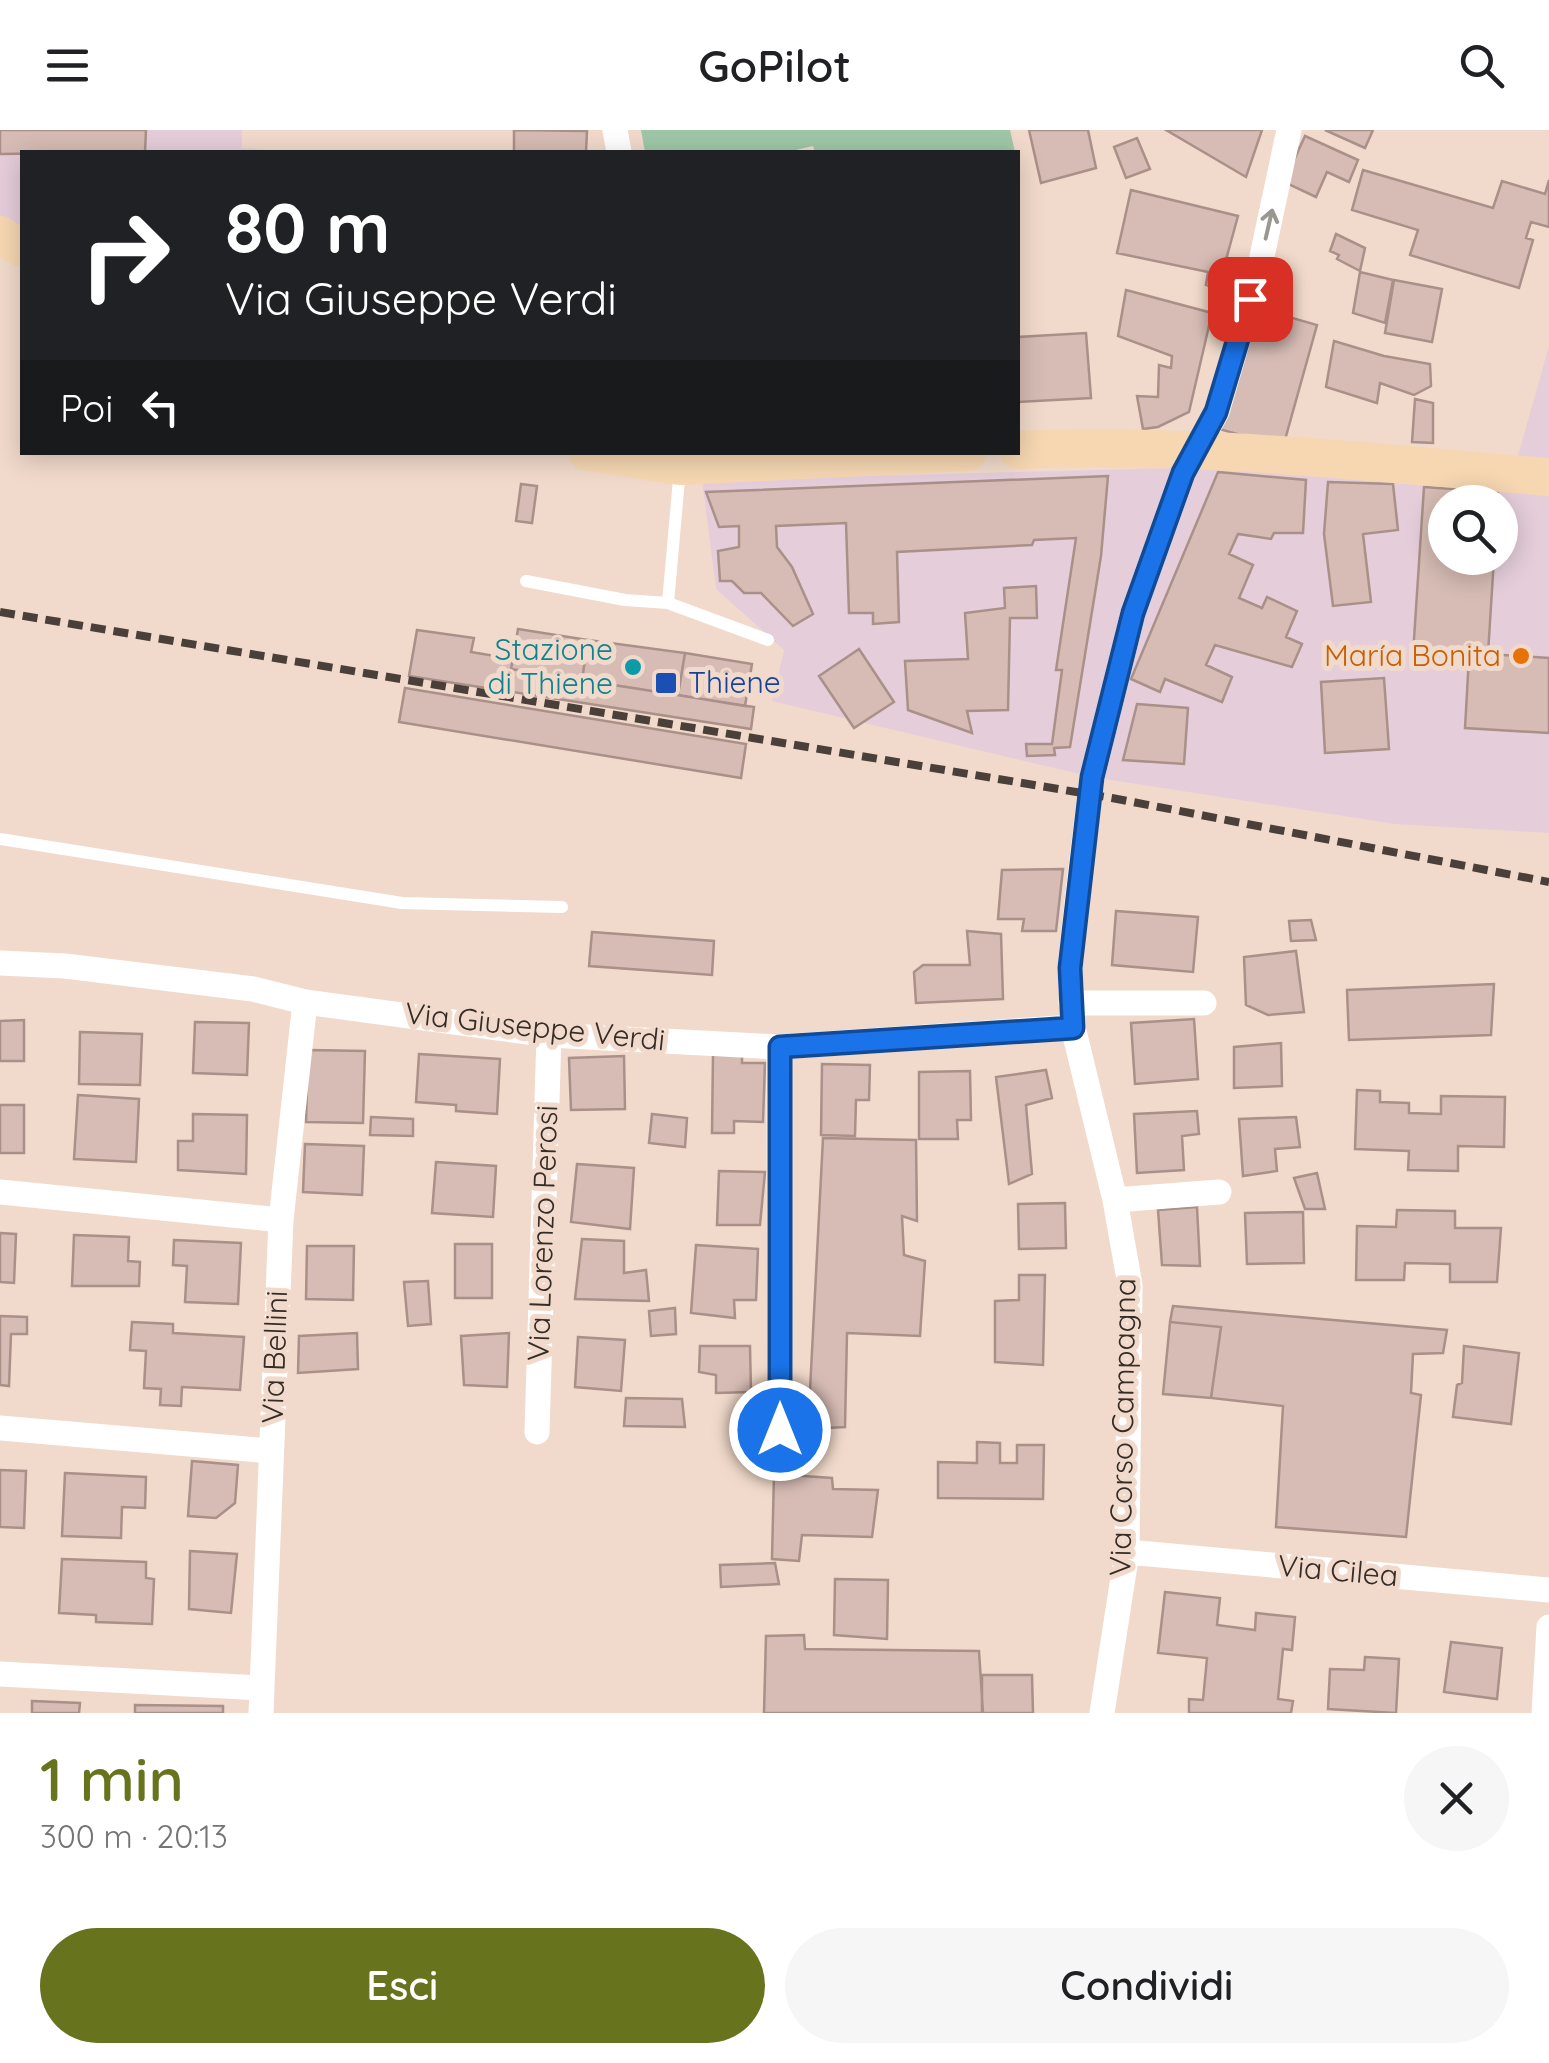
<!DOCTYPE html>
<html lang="it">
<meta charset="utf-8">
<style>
:root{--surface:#fff;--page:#f6f6f6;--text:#202124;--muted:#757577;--accent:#68731e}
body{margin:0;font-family:Quicksand,sans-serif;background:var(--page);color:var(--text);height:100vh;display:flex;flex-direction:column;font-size:38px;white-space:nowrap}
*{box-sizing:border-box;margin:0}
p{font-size:32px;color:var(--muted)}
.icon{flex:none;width:55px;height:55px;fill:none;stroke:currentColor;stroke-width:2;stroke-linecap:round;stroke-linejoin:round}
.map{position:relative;height:1583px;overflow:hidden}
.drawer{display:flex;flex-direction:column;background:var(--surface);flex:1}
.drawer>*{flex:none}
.top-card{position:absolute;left:20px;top:20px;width:1000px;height:305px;border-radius:0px;box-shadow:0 5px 25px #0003;background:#202124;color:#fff;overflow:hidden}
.controls{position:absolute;left:1428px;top:355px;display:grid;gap:20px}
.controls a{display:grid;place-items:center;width:90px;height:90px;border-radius:50%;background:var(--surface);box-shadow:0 5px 25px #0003;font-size:50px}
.pin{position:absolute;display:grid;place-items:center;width:85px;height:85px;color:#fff;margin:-42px;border-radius:20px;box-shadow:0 5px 15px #0006}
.me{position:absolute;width:110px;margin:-55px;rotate:0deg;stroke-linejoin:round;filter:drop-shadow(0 0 8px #0008)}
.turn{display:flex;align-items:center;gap:35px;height:210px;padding:0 40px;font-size:45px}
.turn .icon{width:130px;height:130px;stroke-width:2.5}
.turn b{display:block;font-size:70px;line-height:85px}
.then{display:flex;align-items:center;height:95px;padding:0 40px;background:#0003;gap:20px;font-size:38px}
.round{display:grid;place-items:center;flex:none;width:105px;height:105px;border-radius:52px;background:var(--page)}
.summary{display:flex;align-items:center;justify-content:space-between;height:170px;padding:0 40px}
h1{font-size:60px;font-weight:600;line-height:75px;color:var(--accent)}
.cta{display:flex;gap:20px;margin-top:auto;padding:20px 40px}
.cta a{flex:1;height:115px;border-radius:60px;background:var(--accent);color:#fff;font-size:40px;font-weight:600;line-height:115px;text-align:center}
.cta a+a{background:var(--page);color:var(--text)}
header{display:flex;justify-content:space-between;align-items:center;height:130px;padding:0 40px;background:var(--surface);font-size:45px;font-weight:600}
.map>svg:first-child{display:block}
</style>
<header><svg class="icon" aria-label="menu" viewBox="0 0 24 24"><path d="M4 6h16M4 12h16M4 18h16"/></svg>GoPilot<svg class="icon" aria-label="search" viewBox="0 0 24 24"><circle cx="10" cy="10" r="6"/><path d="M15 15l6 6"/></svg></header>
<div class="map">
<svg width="1549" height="1583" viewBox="0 0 1549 1583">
<rect width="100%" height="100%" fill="#f1dacb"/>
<!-- commercial -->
<path fill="#e5ceda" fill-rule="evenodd" d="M0,0H242V18L293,22H22V100L0,86Z
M1549,216V703L1395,694L1092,647L772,571L784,520L716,459L702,350L1174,338L1513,343ZM1445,372H1500V428H1445Z"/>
<!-- green -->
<path fill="#9fc7a7" d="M641,0H1010L1015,22H815L813,16L787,22H645Z"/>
<!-- building -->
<path fill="#d6bcb4" stroke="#a99088" stroke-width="2.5" d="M0,0H146L145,22L0,24Z
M514,0L587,1L586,22H514Z
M1029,0H1088L1096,38L1041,53Z
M1166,0H1262L1246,47Z
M1325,0H1373L1365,18Z
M1305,6L1358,30L1349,52L1327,42L1316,67L1284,52Z
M1137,8L1150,39L1126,48L1114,17Z
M1363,40L1493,78L1502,51L1545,64L1549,50V97L1531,92L1526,108L1533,110L1519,158L1410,125L1418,100L1352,80Z
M1131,60L1238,86L1218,159L1206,155L1208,142L1117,123Z
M1336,104L1365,118L1360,141L1337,129L1339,125L1330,121Z
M1360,142L1393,150L1385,193L1353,183Z
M1394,150L1442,159L1432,212L1385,203Z
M1126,160L1212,183L1189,282L1158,297L1143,299L1137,266L1158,267L1159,235L1171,238L1172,226L1118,206Z
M1254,177L1317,195L1283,317L1219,299Z
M1086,203L1091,268L1018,272V207Z
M1334,211L1384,226L1430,234L1431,256L1414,265L1380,253L1377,273L1326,257Z
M1415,269L1433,273V313L1412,312Z
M1218,342L1306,350L1303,403H1274L1271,409L1238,404L1229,424L1253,435L1239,468L1262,478L1267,467L1297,481L1286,507L1302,514L1292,537L1215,515L1206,535L1232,547L1222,572L1165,549L1160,562L1131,549Z
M1108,346L1101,426L1070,617L1054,618L1055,625L1027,626L1026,614H1052L1062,540H1056L1076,408L1034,410L1032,415L897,422L899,492L873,494V483H849L846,393L776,396L777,417L792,437L813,484L793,496L761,463H744L732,451H720L718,421L739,417V396L719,397L706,362Z
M1328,352L1393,354L1398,400L1363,404L1371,472L1333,476L1324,404Z
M521,354L537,356L532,393L516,391Z
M1424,357L1498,362L1497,372H1445V428H1494L1488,524L1549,528V603L1465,598L1469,527L1413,524Z
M1036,456L1037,488H1010L1008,580L967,581L972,603L908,580L905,531L968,529L965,483L1005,478L1004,458Z
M518,499L588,510L582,550L511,539Z
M417,500L474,508L471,522L513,529L511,539L754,577L751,599L409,546Z
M588,510L685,523L678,565L582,550Z
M859,519L894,572L854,598L819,546Z
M685,523L752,534L745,576L678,565Z
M1384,548L1389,619L1325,623L1321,552Z
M405,558L746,614L741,648L399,592Z
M1137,574L1188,578L1184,634L1123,630Z
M1063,739L1056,801H1022L1024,789H998L1002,740Z
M1116,781L1198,787L1193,842L1112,835Z
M1311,790L1316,810L1291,811L1289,791Z
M967,801L1001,804L1003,869L916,873L914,842L923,835H970Z
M592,802L714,811L712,845L589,836Z
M1296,821L1304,882L1268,885L1246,875L1244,827Z
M1494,854L1491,905L1349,910L1347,860Z
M1194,889L1198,949L1135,954L1131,893Z
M24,890V931H0V891Z
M195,892L249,893L247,945L193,943Z
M80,902L142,904L140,955L79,954Z
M1281,913L1282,956L1234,958V917Z
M308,920L365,921L363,993L306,992Z
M419,924L500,929L497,984L456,981V975L416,972Z
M713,925H742V933H765L763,992L734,991V1003H712Z
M624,926L625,979L571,980L569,928Z
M822,934L870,935L869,970H856L855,1006L821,1005Z
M1046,940L1052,968L1026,975L1032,1044L1009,1054L996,947Z
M970,941L971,990H957L958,1009H919V942Z
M1357,960L1380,961V972L1409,973V983L1441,984V966L1505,967L1504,1017L1458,1016V1041L1408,1040L1409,1021L1355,1019Z
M78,965L139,969L136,1032L74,1029Z
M0,975H24V1023H0Z
M1197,981L1199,1004L1182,1006L1184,1040L1137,1043L1134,984Z
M193,984L247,985L246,1044L178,1040V1011H193Z
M652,984L687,988L685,1017L649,1013Z
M371,987L413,989V1006L370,1005Z
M1296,987L1300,1017L1275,1019L1277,1041L1243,1046L1239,989Z
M823,1008L916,1010L917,1091L902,1086L904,1125L925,1131L920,1206L847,1203L845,1297L808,1299Z
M305,1014L364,1016L362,1065L303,1062Z
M436,1032L496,1036L493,1087L432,1083Z
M577,1034L634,1038L630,1099L571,1092Z
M719,1041L765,1042L760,1095H717Z
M1317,1043L1325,1079H1305L1294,1048Z
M1065,1073L1066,1118L1019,1119L1018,1074Z
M1197,1077L1200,1136L1162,1135L1158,1080Z
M1397,1080L1455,1081V1098H1501L1497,1152H1450V1134L1405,1133L1404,1150H1356L1357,1096L1396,1097Z
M1303,1082L1304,1133L1247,1134L1245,1083Z
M0,1103L16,1104L14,1153L0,1152Z
M74,1105L129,1107L128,1131L140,1132L139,1156H72Z
M582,1109L624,1111V1143L646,1140L649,1171L575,1169Z
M174,1110L241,1113L238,1174L185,1172L187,1136L173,1135Z
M455,1114H492V1168H455Z
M696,1115L758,1119L756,1170H734L735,1188L691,1183Z
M307,1116H354L353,1170L306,1169Z
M1019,1145H1045L1043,1235L995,1232V1171L1019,1170Z
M428,1151L431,1194L408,1196L404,1152Z
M1173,1176L1447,1200L1443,1223L1413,1224L1411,1263L1421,1265L1406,1407L1276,1397L1283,1276L1211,1268L1221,1197L1170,1192Z
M675,1178L676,1204L651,1206L649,1181Z
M0,1186L27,1187V1204H11L9,1256L0,1255Z
M132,1192L173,1194V1203L244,1207L240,1260L182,1257L181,1276L160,1275L161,1259L144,1258L146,1221L130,1220Z
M1170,1192L1221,1197L1211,1268L1163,1264Z
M357,1203L358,1239L298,1243L299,1206Z
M509,1203L507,1257L464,1255L461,1206Z
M578,1207L625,1210L621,1261L575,1257Z
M700,1216H750L751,1262L716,1263V1245L699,1242Z
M1464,1216L1519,1223L1511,1294L1453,1287L1457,1255L1462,1253Z
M626,1268L682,1269L685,1297L624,1296Z
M977,1312L1000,1313V1333H1017V1315H1044L1043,1369L938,1368V1332L977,1333Z
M192,1331L238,1335L235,1373L216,1388L188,1386Z
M0,1340L26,1341L24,1398L0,1397Z
M65,1343L146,1347L145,1378L122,1377L121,1408L62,1406Z
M774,1344L832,1348L833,1359L878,1360L872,1407L802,1405L799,1431L772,1429Z
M190,1421L237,1424L231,1483L189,1479Z
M62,1429L146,1432V1448L154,1449L152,1494L96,1492V1485L59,1483Z
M775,1433L779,1454L721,1457L720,1435Z
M835,1449L888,1450L887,1509L834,1505Z
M1165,1462L1220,1468L1217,1495L1255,1500L1256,1483L1295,1487L1292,1520L1283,1519L1278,1569L1293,1571L1291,1583H1189V1569L1203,1570L1207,1528L1158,1523Z
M804,1505L805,1519L979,1521L983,1583H764L766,1506Z
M1451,1512L1502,1518L1497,1569L1444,1562Z
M1365,1527L1399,1529L1396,1583L1328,1579L1330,1539L1364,1540Z
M982,1545H1032L1033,1583H982Z
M32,1571L80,1573L79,1583H32Z
M135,1575L223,1576V1583H135Z"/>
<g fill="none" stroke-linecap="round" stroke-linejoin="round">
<!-- lane -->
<path stroke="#fff" stroke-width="12" d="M526,451L625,470L668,473L680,338
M668,473L768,510
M0,709L402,773L562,777"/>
<!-- street -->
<path stroke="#fff" stroke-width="25" d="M615,0L619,22
M0,833L65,836L253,859L305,872L549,905L779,917L1073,897
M1071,873H1204
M779,917L780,1300
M0,1062L281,1090
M1115,1070L1219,1062
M0,1298L271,1321
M537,1302L549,905
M1127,1422L1549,1460
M0,1544L262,1558
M261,1583L281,1090L305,872
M1102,1583L1127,1422L1130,1155L1115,1070L1073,897L1070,838L1080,745L1092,647L1133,483L1183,343L1217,282L1261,131L1289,0
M1544,1583L1549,1497"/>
<!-- primary -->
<path stroke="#f6d7b2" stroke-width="38" d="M0,105L22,118
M1018,320C1195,312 1372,333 1549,347
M587,322L680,336L968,322"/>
<!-- rail -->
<path stroke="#4a4039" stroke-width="8" stroke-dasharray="15 8" stroke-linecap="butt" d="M0,482L1112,668L1549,752"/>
</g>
<!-- one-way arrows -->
<defs><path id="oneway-shaft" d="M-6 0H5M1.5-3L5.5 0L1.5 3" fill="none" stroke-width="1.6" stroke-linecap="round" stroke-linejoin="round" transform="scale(2.5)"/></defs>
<use stroke="#9a9692" href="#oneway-shaft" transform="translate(1269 94) rotate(-77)"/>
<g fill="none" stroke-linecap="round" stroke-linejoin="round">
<defs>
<path id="route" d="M780,1300V917L1073,898L1070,838L1092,647L1133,483L1183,343L1216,282L1250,169"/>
</defs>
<!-- route casing -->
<use href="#route" stroke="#114b97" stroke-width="25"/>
<!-- route -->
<use href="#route" stroke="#1a73e8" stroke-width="18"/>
</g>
<!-- markers -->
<circle fill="#e8710a" stroke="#f1dacb" stroke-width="4" cx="1521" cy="526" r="10"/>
<circle fill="#0f9aa8" stroke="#f1dacb" stroke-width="4" cx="633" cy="537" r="10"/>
<rect fill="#1a4fb4" stroke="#f1dacb" stroke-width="4" x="654" y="541" width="24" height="24" rx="5"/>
<g text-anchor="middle" stroke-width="10" stroke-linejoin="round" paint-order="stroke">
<!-- culture labels -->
<g font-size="30" fill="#0d838f" stroke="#f1dacb" text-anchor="end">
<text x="613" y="530">Stazione<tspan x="613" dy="34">di Thiene</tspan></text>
</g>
<!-- food labels -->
<g font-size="30" fill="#c56008" stroke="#f1dacb" text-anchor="end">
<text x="1501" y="536">María Bonita</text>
</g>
<!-- transit labels -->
<g font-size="30" fill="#164399" stroke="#f1dacb" text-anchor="start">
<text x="688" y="563">Thiene</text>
</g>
<!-- street labels -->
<g font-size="30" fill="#342c26" stroke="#f1dacb">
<text transform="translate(535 897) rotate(6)" y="10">Via Giuseppe Verdi</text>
<text transform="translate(543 1103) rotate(-88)" y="10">Via Lorenzo Perosi</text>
<text transform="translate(275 1227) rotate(-88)" y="10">Via Bellini</text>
<text transform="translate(1123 1297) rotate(-89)" y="10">Via Corso Campagna</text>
<text transform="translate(1338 1441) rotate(5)" y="10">Via Cilea</text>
</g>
</g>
</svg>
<div class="controls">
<a><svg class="icon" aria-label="search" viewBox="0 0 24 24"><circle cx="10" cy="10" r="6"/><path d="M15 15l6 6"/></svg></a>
</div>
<div class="pin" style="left:1250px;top:169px;background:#d93025"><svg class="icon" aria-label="arrive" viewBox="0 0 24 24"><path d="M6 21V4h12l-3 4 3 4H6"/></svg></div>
<svg class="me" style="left:780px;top:1300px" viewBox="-20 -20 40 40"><circle r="17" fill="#1a73e8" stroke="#fff" stroke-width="3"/><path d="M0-11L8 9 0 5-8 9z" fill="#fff"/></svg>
<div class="top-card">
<div class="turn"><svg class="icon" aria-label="right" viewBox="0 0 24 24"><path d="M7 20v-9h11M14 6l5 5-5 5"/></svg><div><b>80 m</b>Via Giuseppe Verdi</div></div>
<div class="then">Poi<svg class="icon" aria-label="left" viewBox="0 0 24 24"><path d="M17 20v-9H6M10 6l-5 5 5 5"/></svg></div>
</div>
</div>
<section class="drawer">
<div class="summary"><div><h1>1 min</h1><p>300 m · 20:13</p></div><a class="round"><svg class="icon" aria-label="close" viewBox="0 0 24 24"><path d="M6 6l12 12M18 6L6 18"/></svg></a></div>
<div class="cta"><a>Esci</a><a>Condividi</a></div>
</section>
